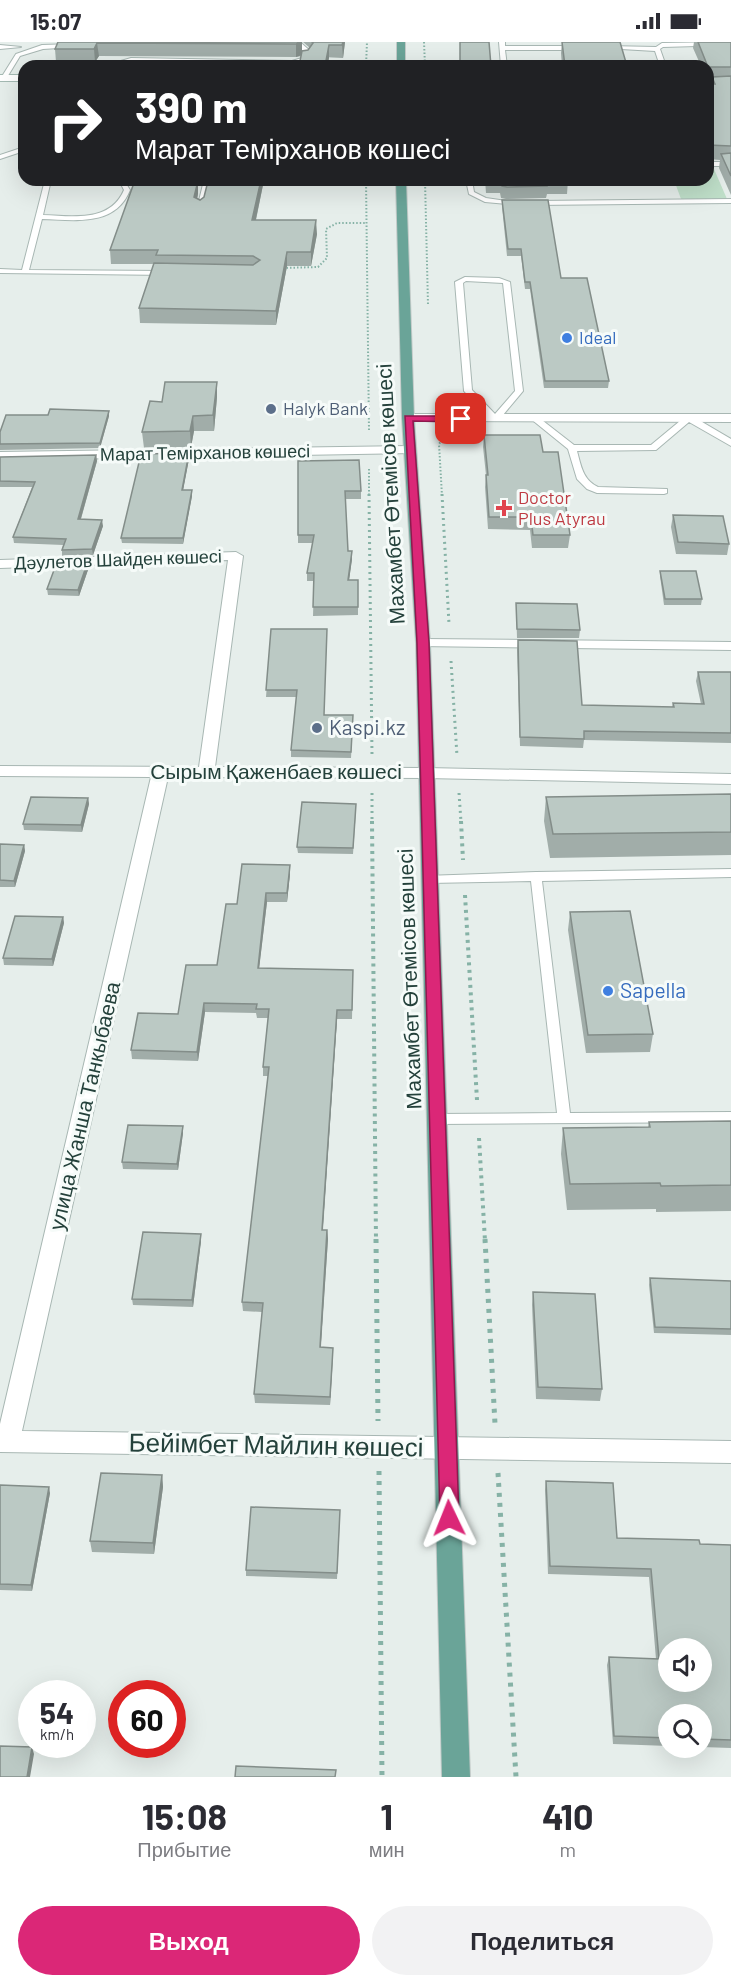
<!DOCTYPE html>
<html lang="ru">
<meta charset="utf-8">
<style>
:root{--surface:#fff;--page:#f2f2f3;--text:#2b2b33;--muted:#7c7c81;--accent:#db2777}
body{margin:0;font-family:Barlow,sans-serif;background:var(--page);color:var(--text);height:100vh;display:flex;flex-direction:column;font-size:22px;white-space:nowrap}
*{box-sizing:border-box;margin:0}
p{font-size:20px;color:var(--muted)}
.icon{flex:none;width:33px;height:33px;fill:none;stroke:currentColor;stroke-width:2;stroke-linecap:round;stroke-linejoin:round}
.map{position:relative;height:1735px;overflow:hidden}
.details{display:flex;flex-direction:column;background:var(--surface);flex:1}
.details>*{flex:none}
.hud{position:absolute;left:18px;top:18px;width:696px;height:126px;border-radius:18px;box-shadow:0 6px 24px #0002;background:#202124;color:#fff;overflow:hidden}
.tools{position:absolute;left:658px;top:1596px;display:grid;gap:12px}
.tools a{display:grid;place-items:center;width:54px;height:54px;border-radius:50%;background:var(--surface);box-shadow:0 6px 24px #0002;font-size:30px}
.speed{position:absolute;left:18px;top:1638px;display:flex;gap:12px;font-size:30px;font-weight:700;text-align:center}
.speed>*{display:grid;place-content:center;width:78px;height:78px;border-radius:50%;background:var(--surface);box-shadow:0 6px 24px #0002;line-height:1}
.speed small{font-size:15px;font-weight:400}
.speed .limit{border:9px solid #d22;background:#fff;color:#111}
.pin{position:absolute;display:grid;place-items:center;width:51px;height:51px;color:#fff;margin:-26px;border-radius:12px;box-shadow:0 3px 9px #0006}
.me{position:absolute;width:66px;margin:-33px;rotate:358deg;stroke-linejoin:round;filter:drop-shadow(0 0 4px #0008)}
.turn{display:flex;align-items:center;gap:21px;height:126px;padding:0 18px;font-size:27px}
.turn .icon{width:78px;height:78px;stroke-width:2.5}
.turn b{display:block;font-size:42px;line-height:51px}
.eta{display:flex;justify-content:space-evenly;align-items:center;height:102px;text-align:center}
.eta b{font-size:36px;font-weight:700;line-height:42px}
.button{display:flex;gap:12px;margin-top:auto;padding:12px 18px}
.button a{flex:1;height:69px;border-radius:36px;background:var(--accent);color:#fff;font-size:24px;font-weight:700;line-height:69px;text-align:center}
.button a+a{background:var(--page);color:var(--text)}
.status{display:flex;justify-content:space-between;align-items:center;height:42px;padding:0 30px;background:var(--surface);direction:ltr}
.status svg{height:16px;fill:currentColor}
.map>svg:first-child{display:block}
</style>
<div class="status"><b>15:07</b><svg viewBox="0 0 49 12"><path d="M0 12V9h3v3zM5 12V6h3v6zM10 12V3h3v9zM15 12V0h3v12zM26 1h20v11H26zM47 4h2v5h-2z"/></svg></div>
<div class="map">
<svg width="731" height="1735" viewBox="0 0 731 1735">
<rect width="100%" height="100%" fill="#e6eeeb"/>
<!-- green -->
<path fill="#bfdfc9" d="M708,127H714L727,157H681L674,138H708Z"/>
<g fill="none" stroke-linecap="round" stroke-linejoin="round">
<defs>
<path id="service" d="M294,0H300L309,8L311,15L307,19L292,23L131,20L114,24H104L131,16L292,19L305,15L304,10Z
M499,0H505V4H578L581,6L578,8H505L507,24H501Z
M731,0V3L663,5L660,7L666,24H660L655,9L604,6L607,4L656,5L662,1Z
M73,2L75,5L43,7L20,14L6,37L1,36L16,12L42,3Z
M0,3L21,5L0,7Z
M24,105V109L0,117V113Z
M708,120H731V124H708Z
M45,138H51L43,173C72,174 110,181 124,148L121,142L113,141L66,140L63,138H118L125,140L130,148C115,185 75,178 42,177L29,228L165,229H168V233L0,231V227L22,228Z
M204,138H210L203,167L200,169L197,167Z
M466,138H472L474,150L486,156L520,161L517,163L485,160L469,152Z
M731,157V161L534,163L531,161L534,159Z
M465,235L499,236L510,240L523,349L498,379H492L464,349L455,240ZM466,239L503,241L515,349L495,372L472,348L463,241Z
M686,374H692L731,397V404L689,380L656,408L577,409C581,424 583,438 598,445L667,447V451L664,452L597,451L587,447L577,437L568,407L531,377L538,375L574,403H651Z
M731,827V835L542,839L570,1071L731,1070V1080L437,1082L432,1081L430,1077L432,1073L437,1072L557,1071L531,839L429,841L425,840L423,837L425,834L536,830Z"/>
<path id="minor" d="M410,404L415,405L416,408L415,411L0,418V410Z
M236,510L243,514L215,725L426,726L731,732V742L426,736L168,735L22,1389L731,1399V1421L0,1410V1382L151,735L0,734V724L199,725L228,518L0,526V518Z
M423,597L731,600V608L418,604L416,601Z"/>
<path id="tertiary" d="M408,372H731V380L404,379L402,376L404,373Z"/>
<path id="secondary" d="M0,33H24V39H0Z"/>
<path id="primary" d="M397,0H405V24H397Z
M396,138H406L414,376L430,601L470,1735H442L416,601L402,376Z"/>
</defs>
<!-- service casing -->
<use href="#service" stroke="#a8b7b3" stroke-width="2"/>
<!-- minor casing -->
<use href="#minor" stroke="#a8b7b3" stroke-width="2"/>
<!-- tertiary casing -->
<use href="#tertiary" stroke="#a8b7b3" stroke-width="2"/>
<!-- secondary casing -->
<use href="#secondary" stroke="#a4bab3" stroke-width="2"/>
<!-- primary casing -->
<use href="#primary" stroke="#c2cac8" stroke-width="2"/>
<!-- path-far3 -->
<path stroke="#86b2a6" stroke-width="2" stroke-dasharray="1.5 2" stroke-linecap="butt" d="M424,0L425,24
M366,24L367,0
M366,138L369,389
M425,138L428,263
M283,226L318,225L327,216L326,187L337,181H366
M369,427V454
M442,454L439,402L445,394"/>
<!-- path-far2 -->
<path stroke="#86b2a6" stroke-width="3" stroke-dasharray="2 4" stroke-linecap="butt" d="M369,452L372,713
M442,452L449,582
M451,619L457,714
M372,751V780
M459,751L461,780"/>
<!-- path-far1 -->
<path stroke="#86b2a6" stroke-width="4" stroke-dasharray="3 4.5" stroke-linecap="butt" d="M372,779L376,1199
M461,779L463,818
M465,853L477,1058
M479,1096L485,1199"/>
<!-- path -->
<path stroke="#86b2a6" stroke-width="5" stroke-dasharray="4 6" stroke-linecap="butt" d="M376,1197L378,1379
M485,1197L495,1382
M379,1429L382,1735
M498,1431L516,1735"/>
<!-- service -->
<use href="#service" fill="#fff" fill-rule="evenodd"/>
<!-- minor -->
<use href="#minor" fill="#fff" fill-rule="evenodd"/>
<!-- tertiary -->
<use href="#tertiary" fill="#fff" fill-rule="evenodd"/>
<!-- secondary -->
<use href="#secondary" fill="#fff" fill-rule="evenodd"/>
<!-- primary -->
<use href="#primary" fill="#6aa498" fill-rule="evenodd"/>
</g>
<!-- wall -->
<path fill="#a1ada9" d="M58,0H302V10L308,8L310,6L303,0H345L343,16L302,14L296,15L99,14L95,20H56L55,7Z
M562,0H620L627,24H562L561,11Z
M694,0H731V153L719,126L720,118L708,117V42H711L712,38H708V24H701L693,6Z
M218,138H264L256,178L317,192L311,224H287L276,283L140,281L139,266L154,222H111L110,208L198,152L197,156L200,158L204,155Z
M485,138H568L567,152H547L546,156L506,157L501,156L500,151H486Z
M502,158L561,236L609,339L608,346H544L530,247H525L521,214H507L502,165Z
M217,340V355L214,389H194L191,405L144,406L142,390L162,360Z
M109,374L100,406L0,408V390Z
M484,393L543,410L570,493L568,506H532L530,488L488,487L485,445L486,433L483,405Z
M96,413L97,419L81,477L103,484L93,513L62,514V508L63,503L14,501L13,495L32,445H0V415Z
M189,417L183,448H192V454L183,502L122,501L121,496Z
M298,419L361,449V457H345L348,509L352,517L349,538H358V573L313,574L314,539H307V531L313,501H298Z
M673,473L729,502L727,513L676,512L671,485Z
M88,519L89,525L79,554L48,553L47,547Z
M660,529L702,557L701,563H664L660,534Z
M516,561L580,588L579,596H517Z
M271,587L324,673L353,679L351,716L291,715V708L297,655H266Z
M518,598L582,663L672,665L673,661L701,662L696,639L698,630H731V701L584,698L583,706L520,704L517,608Z
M731,752V813L550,816L544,779L546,755Z
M88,756L89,762L82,790L24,788L23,782Z
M356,768L353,812L298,811L297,805Z
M0,802L24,803L25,809L15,845H0Z
M290,823V832L287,860H267L259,926L353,928L352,977H337L323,1188H327L328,1197L321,1305L333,1306L330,1363L255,1361L254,1352L262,1270L243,1269L242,1260L268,1034H263V1025L268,976H257L256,971L205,970L198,1019L132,1017L131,1008L178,972L217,923L237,862Z
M570,870L653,992L650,1010L586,1011L568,888Z
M63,875L64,881L53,924L4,923L3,916Z
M731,1079V1169L656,1170V1167L567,1168L561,1112L563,1086L648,1085L649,1080Z
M183,1091L178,1128L123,1127L122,1120Z
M201,1192V1199L193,1265L133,1263L132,1257Z
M650,1236L731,1239V1293L654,1291L649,1243Z
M533,1250L602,1347L600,1359L536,1357L532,1263Z
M162,1433L163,1445L154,1512L92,1510L90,1499Z
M546,1439L617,1496L700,1502L731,1503V1706L702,1705V1672H669V1704L613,1702L607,1623L609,1615L656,1617L649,1535L548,1532L545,1448Z
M0,1443L50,1451L32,1549L0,1548Z
M340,1474L337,1537L246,1534V1528Z"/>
<!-- shaded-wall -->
<path fill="#838d89" d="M302,0V13L296,15V2Z
M343,0H345L343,16L342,3Z
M97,1L99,14L95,20L94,7Z
M329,3V16L328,24H325Z
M261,138H264L253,191L252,178Z
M198,139V152L195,168L194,155Z
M316,178L317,192L311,224V210Z
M287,210V224L276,283V269Z
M217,340V355L214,389L213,373Z
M109,369V374L100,406V401Z
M193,374L194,389L191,405L190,389Z
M189,411V417L182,454V448Z
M96,413L97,419L79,483L78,477Z
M192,448V454L183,502V496Z
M102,478L103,484L93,513L92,507Z
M352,509V517L348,546V538Z
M88,519L89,525L79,554L78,548Z
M88,756L89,762L82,790L81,783Z
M24,803L25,809L15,845L14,839Z
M290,823V832L287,860V851Z
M266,851L267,860L258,936V926Z
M63,875L64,881L53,924L52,917Z
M204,961L205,970L198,1019L197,1010Z
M337,968V977L322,1197V1188Z
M183,1084V1091L178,1128L177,1122Z
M327,1188L328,1197L320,1314V1305Z
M201,1192V1199L193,1265L192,1258Z
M333,1306V1315L330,1363V1355Z
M162,1433L163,1445L154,1512L153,1501Z
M49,1445L50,1451L32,1549L31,1543Z
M32,1705L34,1712L30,1735H27Z"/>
<!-- building -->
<path fill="#bbc9c4" stroke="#838d89" stroke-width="1.5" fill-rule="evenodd" d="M58,0H302L296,2L97,1L94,7H55Z
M312,0H343L342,3H329L325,24H299L302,9L308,8L313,1Z
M460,0H489L491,24H460Z
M562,0H620L627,24H565Z
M698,0H731V25H708Z
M731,34V104L708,103V42H715L712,35Z
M731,111V134L721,112Z
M135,138L198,139L194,155L200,158L204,155L208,139H217L218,138H261L252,178H316L311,210H287L276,269L139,266L154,221L253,223L260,218L253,214L156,213L158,208H110Z
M486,138H568V140H546L547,144L507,145L502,144L501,139H486Z
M502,158H548L561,236H587L609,339H545L530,240H525L521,207H508Z
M165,340H217L213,373L193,374L190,389L142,390L150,359L162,360Z
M50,367L109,369L100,401L0,402V390L6,373H48Z
M484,393H540L543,410H558L570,493H533L531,475H489L486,433H488Z
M189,411L182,448H192L183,496H121L141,412Z
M96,413L78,477L102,478L92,507L62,508L66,497L13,495L35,440L0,439V415Z
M359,418L361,449H345L348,509H352L348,538H358V565H313L314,531H307L314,493H298V419Z
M673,473L723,474L729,502L678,500Z
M88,519L78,548L47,547L57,520Z
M660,529H696L702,557H665Z
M516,561L577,562L580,588L517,587Z
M271,587H327L324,673H353L351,710L291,708L297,648H266Z
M518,598L577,599L582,663L674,665L673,661L704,662L698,630H731V691L584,689V697L520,695Z
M731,752V790L553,792L546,755Z
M31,755L88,756L81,783L23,782Z
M302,760L356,762L353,806L297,805Z
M0,802L24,803L14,839L0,838Z
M242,822L290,823L287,851H266L258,926L353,928L352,968H337L322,1188H327L320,1305L333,1306L330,1355L254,1352L263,1261L242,1260L269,1025H263L269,967H256L257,962L204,961L197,1010L131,1008L138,971L178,972L186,923H217L226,862H237Z
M630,869L653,992L588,993L570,870Z
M15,874L63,875L52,917L3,916Z
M731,1079V1143L661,1144L660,1141L570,1142L563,1086L650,1085L649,1080Z
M128,1083L183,1084L177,1122L122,1120Z
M143,1190L201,1192L192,1258L132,1257Z
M650,1236L731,1239V1287L655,1285Z
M533,1250L595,1252L602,1347L538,1345Z
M101,1431L162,1433L153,1501L90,1499Z
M546,1439L613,1441L617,1496L699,1498L700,1502L731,1503V1698L702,1697V1672H669V1696L614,1694L609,1615L659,1617L651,1527L550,1524ZM669,1606H702V1640H669Z
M0,1443L49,1445L31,1543L0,1542Z
M251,1465L340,1468L337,1531L246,1528Z
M0,1704L32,1705L27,1735H0Z
M236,1724L336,1728L335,1735H235Z"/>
<!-- route -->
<path fill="#db2777" stroke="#8e194d" stroke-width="1.5" d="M405,374H461L465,377L461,380L413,379L429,601L459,1476L456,1482L449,1484L443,1482L440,1476L417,601Z"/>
<!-- markers -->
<g fill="#3f7fe0" stroke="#f6fbf9" stroke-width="2">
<circle cx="567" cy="296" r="6"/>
<circle cx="608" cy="949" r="6"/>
</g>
<g fill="#5c6f8a" stroke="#f6fbf9" stroke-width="2">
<circle cx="271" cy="367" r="6"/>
<circle cx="317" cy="686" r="6"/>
</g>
<path fill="#e0444e" stroke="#f6fbf9" stroke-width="2" d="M501 457h6v6h6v6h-6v6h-6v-6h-6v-6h6z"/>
<g text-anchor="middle" stroke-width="6" stroke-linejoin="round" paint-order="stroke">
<!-- far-shop labels -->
<g font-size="18" fill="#366cbe" stroke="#f6fbf9" text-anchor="start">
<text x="579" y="302">Ideal</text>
</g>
<!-- far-service labels -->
<g font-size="18" fill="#4e5e75" stroke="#f6fbf9" text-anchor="start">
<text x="283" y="373">Halyk Bank</text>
</g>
<!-- far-street labels -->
<g font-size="18" fill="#24413b" stroke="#f6fbf9">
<text transform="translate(205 411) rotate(-1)" y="6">Марат Темірханов көшесі</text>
<text transform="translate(118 518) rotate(-2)" y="6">Дәулетов Шайден көшесі</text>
</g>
<!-- far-health labels -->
<g font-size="18" fill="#be3a42" stroke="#f6fbf9" text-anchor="start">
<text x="518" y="462">Doctor<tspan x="518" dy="21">Plus Atyrau</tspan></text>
</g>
<!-- street labels -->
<g font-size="21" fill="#24413b" stroke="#f6fbf9">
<text transform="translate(391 452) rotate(-93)" y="7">Махамбет Өтемісов көшесі</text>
<text x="276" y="737">Сырым Қаженбаев көшесі</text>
<text transform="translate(410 937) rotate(-92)" y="7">Махамбет Өтемісов көшесі</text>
<text transform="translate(85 1064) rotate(-77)" y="7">улица Жанша Танкыбаева</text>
</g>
<!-- service labels -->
<g font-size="21" fill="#4e5e75" stroke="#f6fbf9" text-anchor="start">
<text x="329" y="693">Kaspi.kz</text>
</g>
<!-- shop labels -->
<g font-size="21" fill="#366cbe" stroke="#f6fbf9" text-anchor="start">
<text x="620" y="956">Sapella</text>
</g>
<!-- near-street labels -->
<g font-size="26" fill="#24413b" stroke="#f6fbf9">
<text transform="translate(276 1403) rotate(1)" y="9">Бейімбет Майлин көшесі</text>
</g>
</g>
</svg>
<div class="tools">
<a><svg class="icon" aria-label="sound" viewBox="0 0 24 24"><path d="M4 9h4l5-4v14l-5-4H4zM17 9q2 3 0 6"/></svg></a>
<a><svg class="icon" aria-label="search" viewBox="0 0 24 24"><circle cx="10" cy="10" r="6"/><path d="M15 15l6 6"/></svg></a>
</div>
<div class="speed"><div>54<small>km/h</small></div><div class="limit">60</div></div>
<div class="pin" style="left:461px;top:377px;background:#d93025"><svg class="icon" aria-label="arrive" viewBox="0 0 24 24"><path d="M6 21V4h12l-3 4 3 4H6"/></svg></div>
<svg class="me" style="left:449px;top:1476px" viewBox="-20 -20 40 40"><path d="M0-17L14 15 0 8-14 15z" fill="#db2777" stroke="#fff" stroke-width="4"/></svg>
<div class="hud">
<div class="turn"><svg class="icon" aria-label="right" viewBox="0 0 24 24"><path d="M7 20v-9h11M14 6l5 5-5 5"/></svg><div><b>390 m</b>Марат Темірханов көшесі</div></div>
</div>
</div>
<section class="details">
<div class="eta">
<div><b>15:08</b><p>Прибытие</p></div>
<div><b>1</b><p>мин</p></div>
<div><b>410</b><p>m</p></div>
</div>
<div class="button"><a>Выход</a><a>Поделиться</a></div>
</section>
